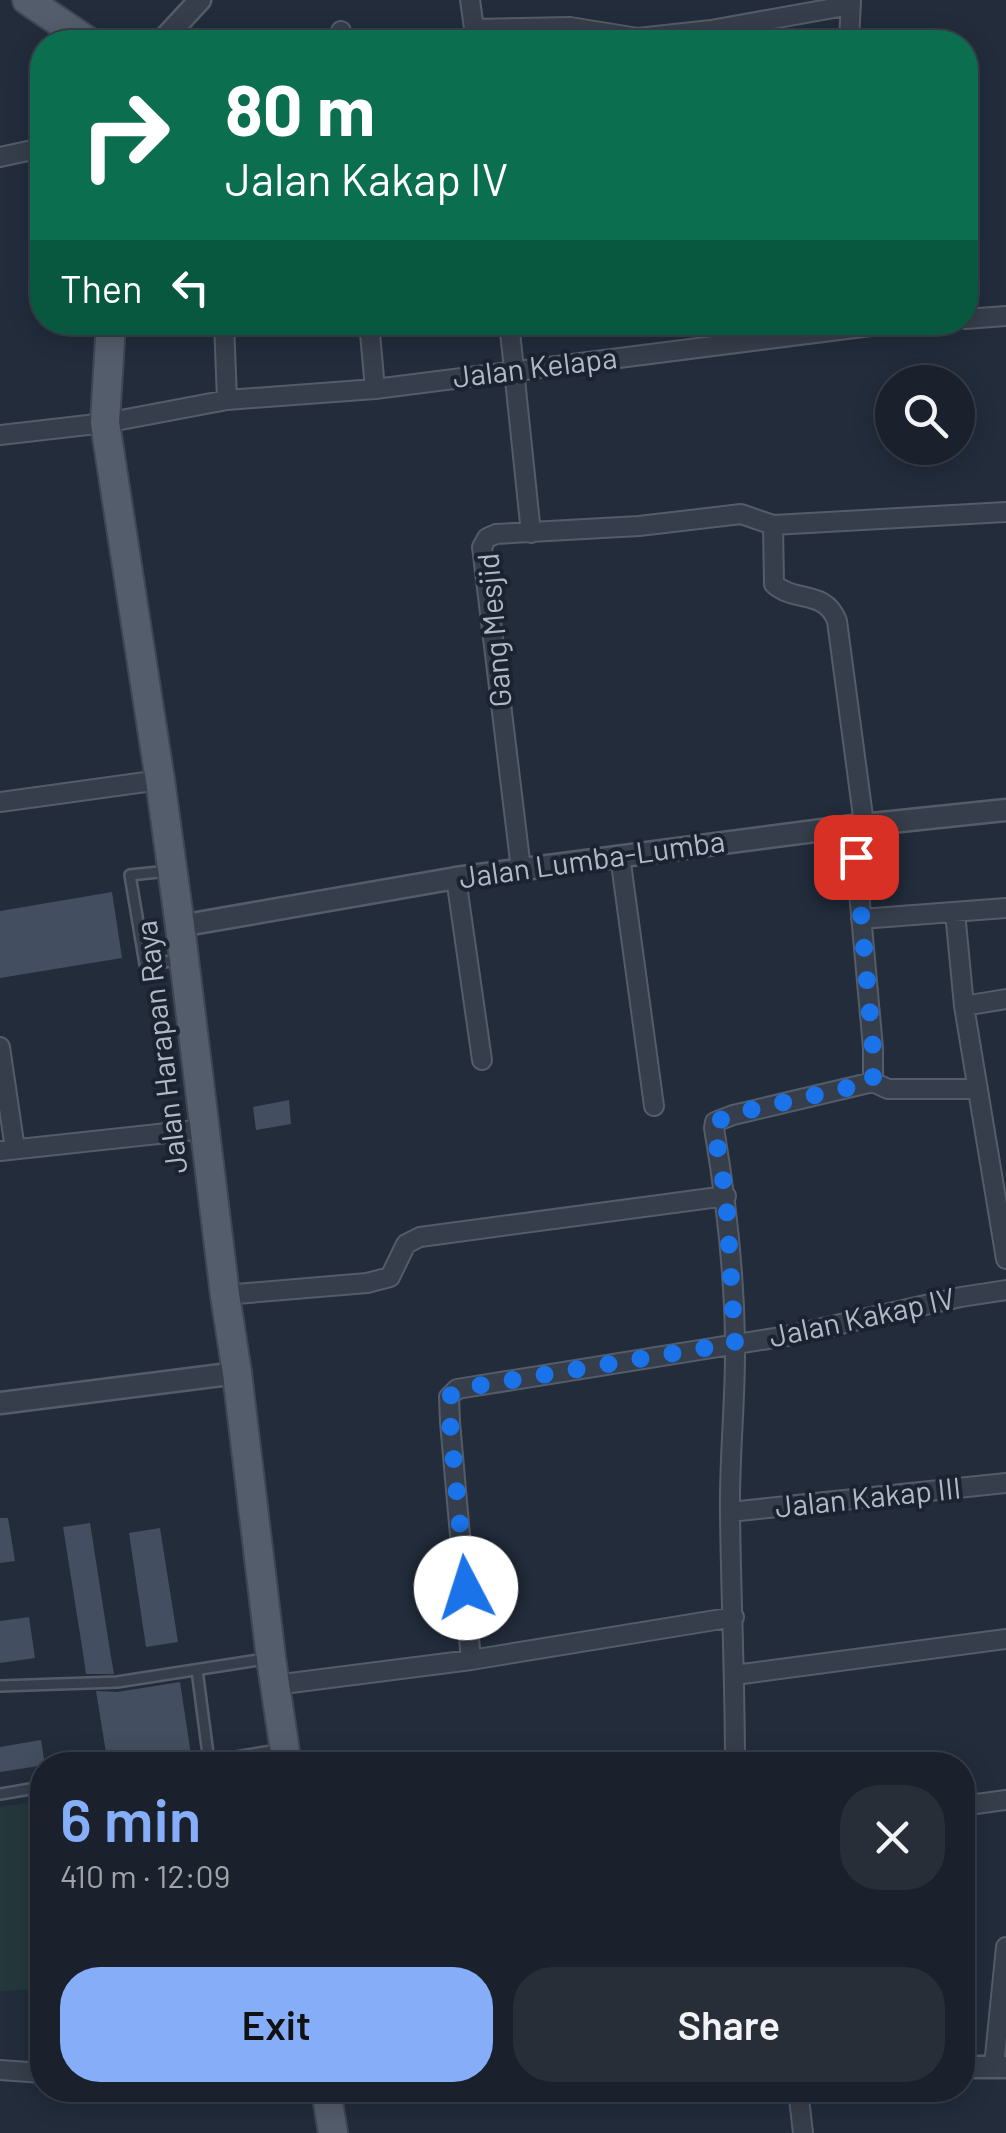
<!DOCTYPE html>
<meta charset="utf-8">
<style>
:root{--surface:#1a212c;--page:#272e38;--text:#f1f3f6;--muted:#9fa3a9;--line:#383e48;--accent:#85adf8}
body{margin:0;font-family:Barlow,sans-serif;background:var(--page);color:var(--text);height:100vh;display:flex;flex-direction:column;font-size:38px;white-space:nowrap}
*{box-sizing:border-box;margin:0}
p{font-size:32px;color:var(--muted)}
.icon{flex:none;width:55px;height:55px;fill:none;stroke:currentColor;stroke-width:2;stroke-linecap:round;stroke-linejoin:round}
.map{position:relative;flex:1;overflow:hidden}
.sheet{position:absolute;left:30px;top:1752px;width:945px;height:350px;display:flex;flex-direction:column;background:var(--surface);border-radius:40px;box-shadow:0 5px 25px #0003,0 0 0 2px var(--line)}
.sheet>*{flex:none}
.guide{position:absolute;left:30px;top:30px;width:948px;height:305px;border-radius:40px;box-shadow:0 5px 25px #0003,0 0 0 2px var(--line);background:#0b6e4f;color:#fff;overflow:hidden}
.tools{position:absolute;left:875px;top:365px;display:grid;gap:20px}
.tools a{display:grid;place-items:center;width:100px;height:100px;border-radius:50%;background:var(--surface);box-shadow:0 5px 25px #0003,0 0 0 2px var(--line);font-size:50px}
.pin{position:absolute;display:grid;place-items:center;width:85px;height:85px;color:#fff;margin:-42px;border-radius:20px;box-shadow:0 5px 15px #0006}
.me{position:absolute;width:110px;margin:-55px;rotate:355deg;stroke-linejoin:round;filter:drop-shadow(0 0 8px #0008)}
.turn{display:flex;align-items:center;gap:35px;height:210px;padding:0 30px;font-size:45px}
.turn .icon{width:130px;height:130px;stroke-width:2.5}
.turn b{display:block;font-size:70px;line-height:85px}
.then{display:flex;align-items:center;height:95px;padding:0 30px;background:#0003;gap:20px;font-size:38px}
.round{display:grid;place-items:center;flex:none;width:105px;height:105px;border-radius:40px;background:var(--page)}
.head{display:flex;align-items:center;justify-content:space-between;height:170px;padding:0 30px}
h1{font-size:60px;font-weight:600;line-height:75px;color:var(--accent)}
.cta{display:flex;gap:20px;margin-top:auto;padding:20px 30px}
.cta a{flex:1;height:115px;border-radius:40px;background:var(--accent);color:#111;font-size:40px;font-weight:600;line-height:115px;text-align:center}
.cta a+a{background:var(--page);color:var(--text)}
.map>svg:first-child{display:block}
</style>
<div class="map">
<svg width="1006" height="2133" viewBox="0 0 1006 2133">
<rect width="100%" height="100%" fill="#222c3b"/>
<!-- green -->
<path fill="#24383c" d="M42,1801V1989L0,1991V1807Z"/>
<!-- building -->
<path fill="#434f60" d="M112,892L122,958L0,978V911Z
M289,1100L291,1124L256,1130L253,1107Z
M0,1518H8L15,1561L0,1563Z
M90,1523L110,1651L114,1674H86L83,1653L63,1527Z
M160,1528L178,1642L146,1647L129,1533Z
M29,1617L35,1658L0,1663V1621Z
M180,1682L191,1755L130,1765H108L96,1691L117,1692Z
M41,1740L45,1765L0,1772V1747Z"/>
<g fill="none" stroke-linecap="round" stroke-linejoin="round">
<defs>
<path id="service" d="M754,322L757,340
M168,871L130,875L145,964L182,960
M197,1670L209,1762
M0,1686L117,1682L265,1659
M187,1765L283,1749
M0,1794L42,1787"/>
<path id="minor" d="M470,0L476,42
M474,29L570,27L638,38L711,30L851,5
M341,31L342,42
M849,42L851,0
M0,157L42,148
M965,319L1006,316
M224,322L227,400
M369,322L375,389
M509,322L531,533
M0,435L105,423L227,400L375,389L902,322
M773,525L774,584C795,603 825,589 837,621L864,824
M0,802L160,780
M620,856L654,1106
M521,869L482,547L487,538L496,534L639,526L741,514L773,525L1006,512
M456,878L482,1060
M955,912L964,1006L1006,999
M861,919L1006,908
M964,1006L1006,1259
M0,1047L15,1149
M873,1082L888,1089H978
M0,1151L204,1129
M225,1295L367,1283L390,1277L406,1244L420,1237L726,1196
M730,1512L1006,1483
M471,1660L450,1422L449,1397L457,1389L787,1336L961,1297L1006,1290
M735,1675L1006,1639
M275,1685L471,1660L734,1617
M735,1765C735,1681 731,1598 730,1514C729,1456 736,1398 735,1340C734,1268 726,1199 714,1128L715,1122L733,1115L873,1082V1048L853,826
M962,1806L1006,1800
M994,2066L1006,1947
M0,2070L42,2073
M298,2090L326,2092
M798,2090L803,2133"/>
<path id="tertiary" d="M161,42L200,0
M180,926L456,878L853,826L1006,810
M0,1403L237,1373
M962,2067H1006"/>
<path id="primary" d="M27,0L89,42
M111,322L105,423L160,780L180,926L225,1295L237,1373L271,1658L287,1765
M326,2090L333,2133"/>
</defs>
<!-- service casing -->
<use href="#service" stroke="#545c69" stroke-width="14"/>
<!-- minor casing -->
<use href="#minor" stroke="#545c69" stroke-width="22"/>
<!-- tertiary casing -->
<use href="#tertiary" stroke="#545c69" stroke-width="25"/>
<!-- primary casing -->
<use href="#primary" stroke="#3f4754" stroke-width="32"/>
<!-- service -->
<use href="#service" stroke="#363e4b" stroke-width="9"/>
<!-- minor -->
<use href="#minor" stroke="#363e4b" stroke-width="18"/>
<!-- tertiary -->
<use href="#tertiary" stroke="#363e4b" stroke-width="20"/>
<!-- primary -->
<use href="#primary" stroke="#545d6b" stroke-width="28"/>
</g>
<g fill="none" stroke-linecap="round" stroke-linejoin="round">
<!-- route -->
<path stroke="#1a73e8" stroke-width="18" stroke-dasharray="0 32.4" d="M466,1588L450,1422L449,1397L458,1389L735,1343L726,1196L714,1128L716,1122L732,1114L873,1082V1048L856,857"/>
</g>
<g text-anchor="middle" stroke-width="8" stroke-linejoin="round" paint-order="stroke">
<!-- street labels -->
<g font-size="30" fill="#b1b9c7" stroke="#1b2330">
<text transform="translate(535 368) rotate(-7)" y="10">Jalan Kelapa</text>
<text transform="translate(495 630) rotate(-95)" y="10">Gang Mesjid</text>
<text transform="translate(592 860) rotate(-8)" y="10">Jalan Lumba-Lumba</text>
<text transform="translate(162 1047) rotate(-97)" y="10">Jalan Harapan Raya</text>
<text transform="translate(862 1318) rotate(-12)" y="10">Jalan Kakap IV</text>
<text transform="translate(868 1498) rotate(-6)" y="10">Jalan Kakap III</text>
</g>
</g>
</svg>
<div class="tools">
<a><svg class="icon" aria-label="search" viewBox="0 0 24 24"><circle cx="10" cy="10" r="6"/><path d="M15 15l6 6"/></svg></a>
</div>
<div class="pin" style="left:856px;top:857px;background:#d93025"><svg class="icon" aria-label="arrive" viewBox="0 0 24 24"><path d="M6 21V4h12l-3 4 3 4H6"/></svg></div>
<svg class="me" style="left:466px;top:1588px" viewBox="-20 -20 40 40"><circle r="19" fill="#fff"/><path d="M0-13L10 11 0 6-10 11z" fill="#1a73e8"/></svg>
<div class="guide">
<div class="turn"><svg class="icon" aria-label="right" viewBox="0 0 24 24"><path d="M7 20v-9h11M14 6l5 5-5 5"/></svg><div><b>80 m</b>Jalan Kakap IV</div></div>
<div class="then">Then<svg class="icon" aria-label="left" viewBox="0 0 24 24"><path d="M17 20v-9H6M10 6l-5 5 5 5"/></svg></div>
</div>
<section class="sheet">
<div class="head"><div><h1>6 min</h1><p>410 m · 12:09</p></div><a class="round"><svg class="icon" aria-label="close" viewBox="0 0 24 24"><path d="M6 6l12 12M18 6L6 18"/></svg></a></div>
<div class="cta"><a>Exit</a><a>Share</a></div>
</section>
</div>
